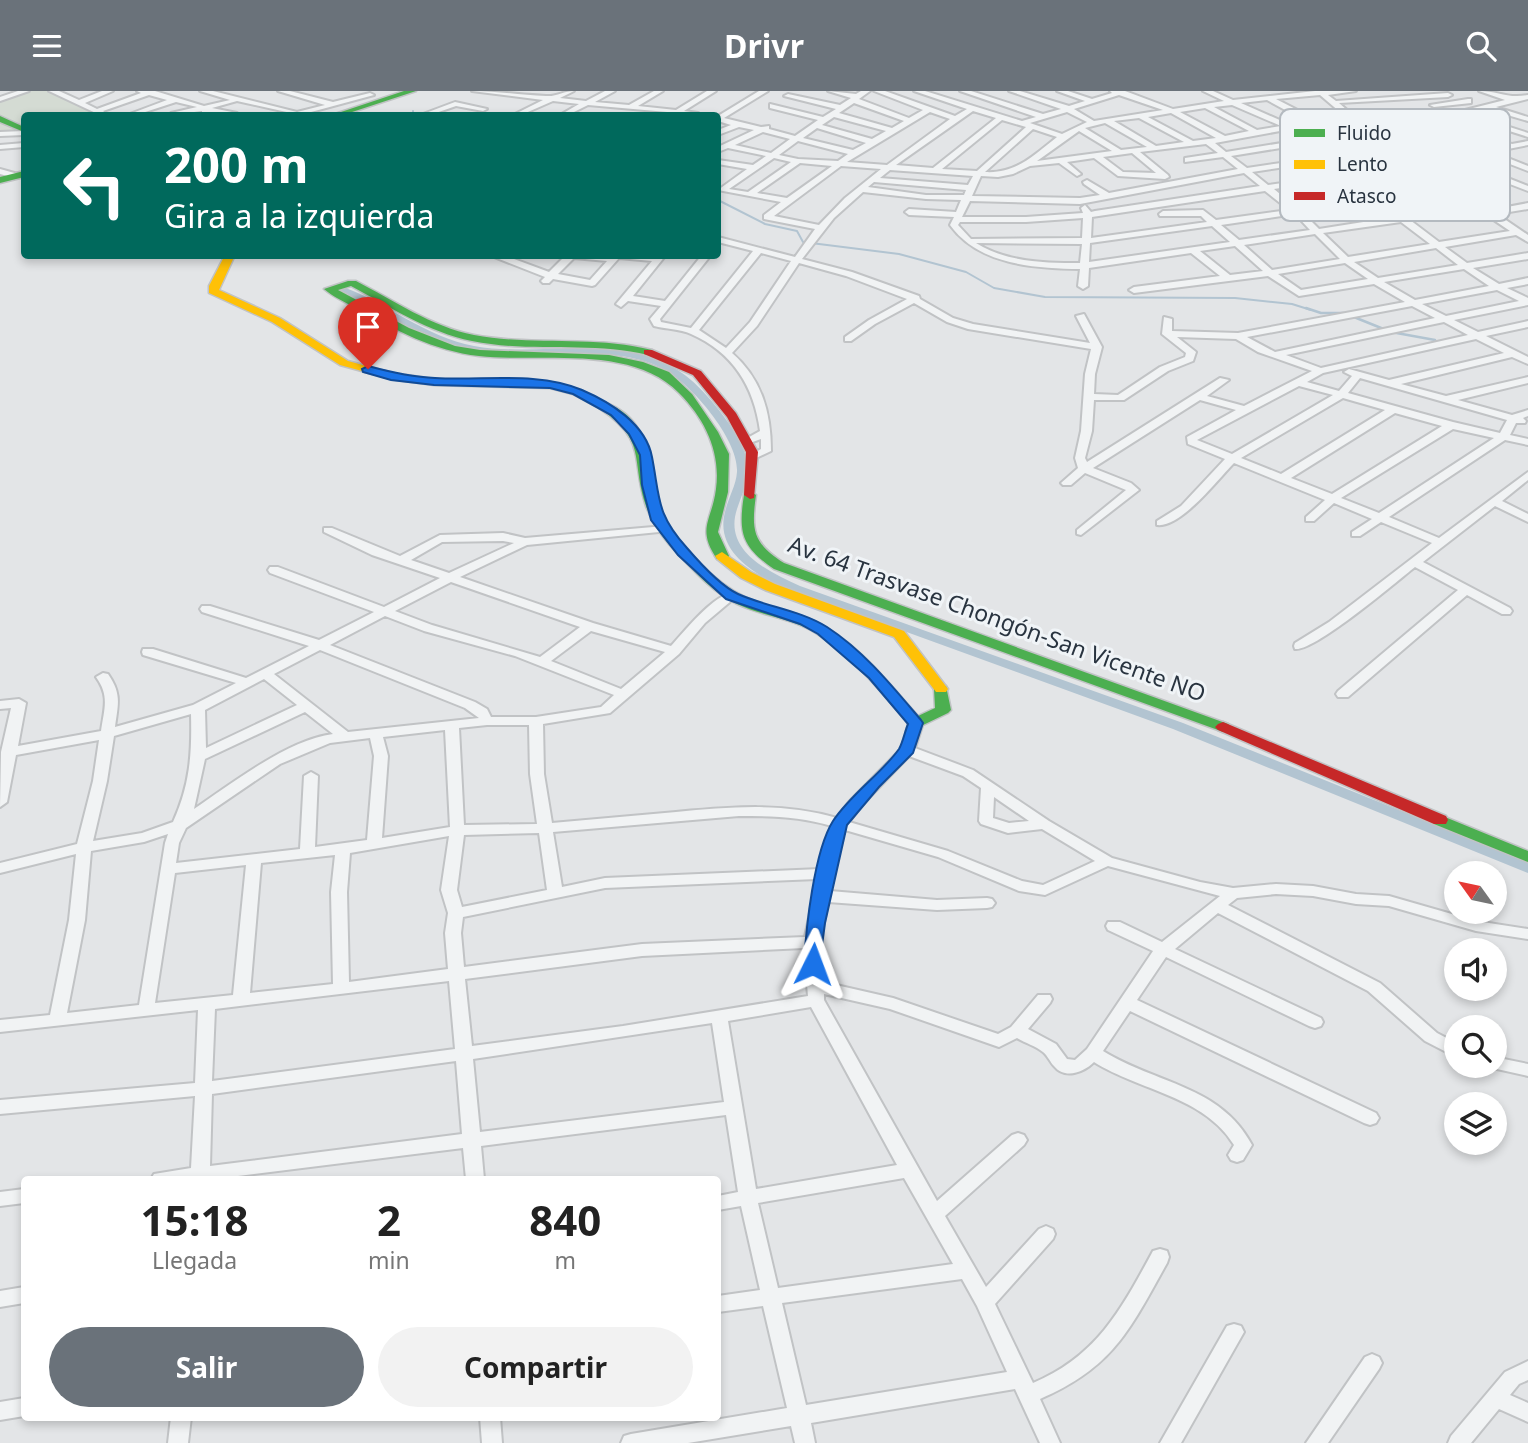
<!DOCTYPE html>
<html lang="es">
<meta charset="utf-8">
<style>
:root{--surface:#fff;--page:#f2f2f2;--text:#222;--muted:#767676;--accent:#6a727a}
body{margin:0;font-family:"Noto Sans",sans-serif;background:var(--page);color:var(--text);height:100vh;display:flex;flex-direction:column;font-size:26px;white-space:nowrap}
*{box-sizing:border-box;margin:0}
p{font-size:23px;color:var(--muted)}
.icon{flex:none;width:38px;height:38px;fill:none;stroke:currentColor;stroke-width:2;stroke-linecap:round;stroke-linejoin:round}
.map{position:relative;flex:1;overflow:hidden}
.sheet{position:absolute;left:21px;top:1085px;width:700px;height:245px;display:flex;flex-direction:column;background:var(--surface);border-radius:7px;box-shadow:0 4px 10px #0003}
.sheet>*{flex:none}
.banner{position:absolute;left:21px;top:21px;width:700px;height:147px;border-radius:7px;box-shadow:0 4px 10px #0003;background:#00695c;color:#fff;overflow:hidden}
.needle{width:46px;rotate:303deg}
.fabs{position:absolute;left:1444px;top:770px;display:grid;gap:14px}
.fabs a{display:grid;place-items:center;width:63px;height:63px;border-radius:50%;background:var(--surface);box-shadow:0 4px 10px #0003;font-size:35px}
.pin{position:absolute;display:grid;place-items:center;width:60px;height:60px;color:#fff;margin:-72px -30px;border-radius:50% 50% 50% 0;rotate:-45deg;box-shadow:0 0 7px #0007}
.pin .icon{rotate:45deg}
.me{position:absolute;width:77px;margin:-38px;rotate:3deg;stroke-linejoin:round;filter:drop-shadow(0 0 5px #0008)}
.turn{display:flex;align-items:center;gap:24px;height:147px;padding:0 28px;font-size:32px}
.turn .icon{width:91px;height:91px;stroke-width:2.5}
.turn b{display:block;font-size:49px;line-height:60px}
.eta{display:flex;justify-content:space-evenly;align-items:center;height:119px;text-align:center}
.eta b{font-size:42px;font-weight:700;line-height:49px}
.primary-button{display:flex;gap:14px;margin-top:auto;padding:14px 28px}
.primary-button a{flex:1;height:80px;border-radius:42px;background:var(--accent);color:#fff;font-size:28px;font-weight:700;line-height:80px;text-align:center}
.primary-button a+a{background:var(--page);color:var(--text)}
header{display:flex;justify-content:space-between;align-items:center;height:91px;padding:0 28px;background:var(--accent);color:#fff;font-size:32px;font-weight:700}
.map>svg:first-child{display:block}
</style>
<header><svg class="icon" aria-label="menu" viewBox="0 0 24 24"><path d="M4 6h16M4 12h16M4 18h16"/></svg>Drivr<svg class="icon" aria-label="search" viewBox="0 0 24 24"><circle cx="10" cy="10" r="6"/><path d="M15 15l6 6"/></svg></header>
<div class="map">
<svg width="1528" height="1352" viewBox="0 0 1528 1352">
<rect width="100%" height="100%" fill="#e3e5e7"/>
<!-- green -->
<path fill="#d4dbd3" d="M25,0H53L106,24H24V42L0,43V8Z"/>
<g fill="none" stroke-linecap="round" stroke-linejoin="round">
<!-- stream-far1 -->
<path stroke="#b2c4d1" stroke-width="2" d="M413,20V24
M718,109L765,133L797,140L803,151L899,163L966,181L994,197L1045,206L1235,207L1292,213L1311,219"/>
<!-- stream -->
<path stroke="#b2c4d1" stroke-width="2.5" d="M1306,217L1321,222H1344L1391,241L1435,249"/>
<!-- canal -->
<path fill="#b2c4d1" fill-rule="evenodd" d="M343,196C388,212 425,246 474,255C545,268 630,237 691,289C710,305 744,347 747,371C750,387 742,403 737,418C723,460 769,481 800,495L1183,632L1528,771V782L1173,638L780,495C752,481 715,459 725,421C728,407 736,395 737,381C739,349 692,294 665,279C615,250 533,270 476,261C427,253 383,224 340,201V197Z"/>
<defs>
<path id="street" d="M18,0H29L0,10V6Z
M49,0H59L79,9L102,0H113L85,12L97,18L141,2L137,0H155L204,15L230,9L200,0H213L297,21L325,14L278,0H290L333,11L370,2L374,4L300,24L237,10L212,17L237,22V24C225,24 214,23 202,23V20L171,24V22L197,16L176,11L136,24H127L167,9L149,4L103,20L108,24H100Z
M472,0C497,0 521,4 546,5C556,6 564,0 574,0L560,7L586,10L605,0H615L595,11L629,14L654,0H663L638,15L676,19L707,0H716L684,20L698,22L701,24L588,14L568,24H560L579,13L553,10L521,24H513L543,9Z
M759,0H768L724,27L761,36L769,35V38L795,45L818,29L770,17V13L823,26L836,18L784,5L788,3L840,14L851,7L828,0L856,3L861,0H870L859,8L909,27L923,19L874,0H885L955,25L967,18L914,0H925L1022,30L1036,26L960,0H971L1043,23L1061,18L1009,0H1020L1069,15L1085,10L1057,0H1068L1092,8L1112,2L1110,0H1125L1173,18L1224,10L1203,0H1213L1233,9L1315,0H1356L1328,4L1336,10L1448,2L1452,4L1448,6L1339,12L1355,26L1461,20L1505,9L1479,0C1498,0 1508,8 1528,4V8L1496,16L1528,26V30L1487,18L1461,24L1361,30L1419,70L1442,66L1410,54V50H1416L1452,65L1472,61L1417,37L1396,36H1393V32L1421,33L1481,59L1503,55L1452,36V32L1470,28L1465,25L1469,23L1528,42V46L1478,30L1463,34L1512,53L1528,50V54L1493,61L1528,75V80L1484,63L1460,68L1528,95V100L1450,70L1424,74L1491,119L1528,112V118L1497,123L1528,144V151L1516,144L1445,156L1467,172L1528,162V168L1473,177L1499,193L1528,187V193L1507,197L1528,207V214L1454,229L1478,241L1528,230V236L1486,245L1528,266V273L1512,266L1401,293L1446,305L1528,286V292L1458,309L1512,324L1528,319V325L1523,327L1526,330L1525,332H1516L1510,344L1528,348V354L1505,349L1389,426L1439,447L1528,381V389L1502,410L1528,423V431L1495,415L1423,471L1510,517L1512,520L1510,523H1502L1467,504L1348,606H1338L1336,603L1338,600L1458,499L1415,476C1396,491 1314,561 1295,558L1294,555L1295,552L1329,531L1432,452L1381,431L1360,445H1352V441L1372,428L1334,412L1314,430H1306V426L1325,409L1234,372C1218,388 1181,437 1157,434V430L1181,415L1225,368L1188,353L1187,346L1236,319L1200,309L1093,377L1131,392L1139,399L1081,444L1077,443V439L1126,399L1085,382L1071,394H1063L1061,392L1078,377L1075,367L1081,340L1085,283L1091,258L968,238L947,231L914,212L875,233L851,250H845V246L869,229L907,208L846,185L799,172L757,235L732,262C762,288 771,322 771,360L754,368L749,365L761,358V348L747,353L742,350L760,340C754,296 734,262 691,243C680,238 665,238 654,235L650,228L661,215L628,210L621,216L616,213L652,170L619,167L595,194L592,195L553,188L549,192H543L541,190L545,186L489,164H503L549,181L566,164H666L633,205L665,210L702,164H711L660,228L661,231L691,237L753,160L718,151V146L795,166L815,138L764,128V124L781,111L718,99L747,78L718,73V69L753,74L766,65L728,57L718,61V56L754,39L739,36L718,44V39L731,34L718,30V25ZM1119,4L1163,19L1094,30L1074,18ZM1320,4L1347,27L1319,30L1276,8ZM1267,9L1309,32L1291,34L1241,12ZM854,12L904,30L892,37L839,22ZM1232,14L1281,35L1257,39L1214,16ZM1205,17L1249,40L1225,45L1180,21ZM973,20L996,27L933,77L896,74ZM930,21L950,28L887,74L847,71ZM1067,21L1087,31L1062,43L1030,32ZM1171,22L1216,47L1193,50L1148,26ZM834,26L886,40L872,48L822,34ZM1139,27L1184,51L1156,55L1114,30ZM1002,29L1026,36L977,80L942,78ZM1352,30L1364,40L1302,49L1288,39ZM1105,32L1147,56L1121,59L1085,37ZM817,37L866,52L853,59L803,47ZM1033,38L1057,46C1034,64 1016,83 985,81ZM1079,40L1112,60L1037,70ZM1280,40L1294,50L1226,61L1215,52ZM763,41L790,48L771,62L735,54ZM1369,44L1387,56L1324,65L1307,53ZM798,50L848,63L838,70L798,68L779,64ZM1206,53L1218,62L1185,67V71L1223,66L1238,78L1109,102L1087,89L1083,91L1084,93L1100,104L1080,107L972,105L981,85L998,86L1013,83L1030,75L1059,72L1077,85L1081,83L1067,71L1094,67L1118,85L1165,88L1169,86L1168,84L1140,61ZM1299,54L1315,67L1289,71L1284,69L1281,72L1247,77L1231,65ZM1392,60L1410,72L1347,82L1329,69ZM1132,62L1156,82L1123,81L1103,66ZM774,67L791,71L748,101L729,98ZM1321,71L1338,84L1311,88L1294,75ZM800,72L832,75L787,107L757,102ZM841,75L881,78L845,107L819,134L774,125ZM1285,76L1303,89L1268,94L1252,81ZM1416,76L1447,97L1379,106L1352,86ZM890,79L973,85L968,94L880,87ZM1244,82L1260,95L1095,120L1091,121L1085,114L1081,117L1083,122L1026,126H962L970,110L1080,113ZM1343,88L1370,108L1343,112L1317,92ZM874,91L966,99L964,104H926L868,96ZM1308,93L1334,113L1298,118L1274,98ZM1265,100L1289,119L1216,129L1203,119L1163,120L1159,123L1160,125H1201L1207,131L1091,147L1092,126ZM863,101L926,108L961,109L956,121L909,118L905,121L909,124L954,126L950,134C979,174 1033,177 1080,178L1078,195L1083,198L1088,195L1089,177L1191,162L1220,185L1134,196L1129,199L1134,202L1268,185L1299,205L1374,193L1405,211L1238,242L1172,240V228L1164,226L1162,243L1186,262L1185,266L1160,276L1118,304L1094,303L1095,283L1102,256L1084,223L1076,225L1090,252L973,233L953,227L920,208L919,205L852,181L802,168L834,127ZM1453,101L1473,115L1404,125L1385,111ZM1376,112L1395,126L1319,138L1303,122ZM1479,119L1510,140L1439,151L1410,129ZM1295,123L1310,139L1239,149L1221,134ZM1083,127L1082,147L971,148L958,134L960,131H1026ZM1401,131L1430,153L1348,166L1323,142ZM1212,135L1230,151L1089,171L1090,152ZM1315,143L1340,168L1272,179L1244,154ZM976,152L1082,153L1080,172C1046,172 1005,171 976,152ZM1235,155L1263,180L1230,184L1200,160ZM1436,157L1458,174L1378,187L1354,171ZM761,162L791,170L750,231L726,257L699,239ZM574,167L607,170L590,189L558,183ZM1345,172L1368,188L1301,199L1278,183ZM1464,178L1489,195L1415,209L1384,191ZM1497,199L1519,210L1446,225L1422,213ZM1412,215L1435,227L1275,261L1247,246ZM1444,231L1468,244L1321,277L1286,264ZM1177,246L1236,248L1258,261L1312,280L1244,315L1207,305L1229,289L1220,287L1087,371L1085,367L1092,340L1094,309H1124L1168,280L1193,270L1196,261ZM1476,248L1504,262L1389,289L1349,278L1344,281L1352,285L1339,300L1307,291L1323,282ZM1360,287L1507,329L1500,342L1453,331L1348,302ZM1299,295L1333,304L1232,363L1197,349ZM1343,307L1385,319L1281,383L1241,367ZM1395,322L1442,335L1332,403L1291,387ZM1453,338L1494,347L1379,422L1341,407Z
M1468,8H1471V12L1434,16L1430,14Z
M455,11L487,18L483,20L456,15L430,24L423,23Z
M24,40V44L0,45V41Z
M24,52V56L0,58V54Z
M0,78L18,83L19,85L15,87L0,83Z
M665,435L671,438L669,440L527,454L460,486L593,532L671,555C684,541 716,500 735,502L737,505L705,532L679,563L610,622L543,633L544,683L552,732C593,728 635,725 676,721C731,716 783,711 837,727L849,711L901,658L909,632L916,628L923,632L915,657L973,679L1049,730L1112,767L1200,791L1233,797L1276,793L1313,795L1356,803L1389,805L1476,830L1528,838V848L1476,840L1389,815L1356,813L1313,805L1276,803L1237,807L1228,814L1380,892L1437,942L1456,952V966L1425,950L1368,900L1218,822L1175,858L1321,927L1323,931L1321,935L1315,937L1309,935L1166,866L1137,909L1376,1022L1379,1027L1376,1032L1370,1034L1364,1032L1130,920L1103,960C1156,993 1220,994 1252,1054L1243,1069L1237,1071L1231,1069L1228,1064L1234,1054C1204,1005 1140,1000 1094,971C1084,981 1065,989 1054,975C1050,971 1048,965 1043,961C1036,955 1025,952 1017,947L999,956L890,918L824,903V909L937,1110L1012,1044L1018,1042L1024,1044L1027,1049L1024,1054L945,1125L986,1196L1039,1138L1046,1135L1053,1138L1055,1143L1053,1148L995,1213L1033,1292C1097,1265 1121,1219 1153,1160L1160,1158L1167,1160L1169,1166L1167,1172C1130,1238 1114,1276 1040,1308L1060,1352H1040L1015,1298L811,1332L815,1352H795L791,1335L688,1352H621L624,1345L631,1343L787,1317L763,1215L718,1221V1205L760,1199L741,1115L718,1119V1105L738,1101L726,1024L481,1055L484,1088H466L463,1057L214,1088H151L154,1083L191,1077L195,1005L0,1023V1009L195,992L198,919L0,941V929L50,924L69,829L76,763L0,782V772L77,753L93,690L99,649L16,664L7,711L0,716L1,661L11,617L0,618V610L19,608L26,612L18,655L101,640C104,618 110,605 96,586L103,582L108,583C122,603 118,613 115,636L193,614L236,592L143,564L142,561L143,558H153L246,587L309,555L202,521L200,518L202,515H210L319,549L374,521L270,482L268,479L270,476H278L384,516L440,487L372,464L324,441V437H332L400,465L440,444L503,442L525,447ZM503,450L514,452L449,482L411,469L442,451ZM451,491L580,536L540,566L432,534L395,520ZM385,525L424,540L515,565L614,604L601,616L536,626H491L487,618L475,611L330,554ZM591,540L665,561L621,598L551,570ZM320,559L465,617L479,627L348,641L274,583ZM264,588L297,614L206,657L205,619ZM305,621L333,643C289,648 231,693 194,718L205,668ZM191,623C192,663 190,694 173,731L142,742L93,750L107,690L114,645ZM487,634H529L530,683L537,733L464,734L459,637ZM445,639L450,736L382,747L388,665L383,646ZM370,647L374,665L367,749L315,756L318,685L311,681L304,685L300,758L176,772L179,752L186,737L280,673L330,652ZM909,665L963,685L981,697L979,730L981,733L1008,742L1042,738L1095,770L1043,794L1022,790L948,760L849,731L859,717ZM994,706L1029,730L1009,732L993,727ZM739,725C771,725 801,726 832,735L826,750L820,778L605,787L562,796L553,741ZM845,739L938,766L1019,800L1045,804L1108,775L1220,805L1162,851L1120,831H1108L1106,835L1108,839L1153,860L1087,958L1075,969L1067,968L1056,953L1028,938L1050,912L1052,908L1050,904H1038L1011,936L998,943L893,907L823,891L820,851L828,811L937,819L987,817L992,816L995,812L992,808L987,807L937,809L830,800L840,750ZM539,742L547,799L462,816L457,799L464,744ZM168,743L165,752L139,914L67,922L85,829L91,760L144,751ZM449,745L441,799L448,822L445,842L448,878L349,891L347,801L350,762ZM335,764L331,801L333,893L250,902L261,772ZM246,774L233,904L155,912L175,782ZM817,788L805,846L642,853L464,876L461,842L463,826L605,797ZM804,857L808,905L623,935L472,955L465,888L642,865ZM449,890L455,958L212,990L215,918ZM811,916L897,1074L756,1098L728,930ZM712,932L724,1011L480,1041L473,968ZM456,970L462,1043L210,1075L212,1003ZM904,1087L953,1173L778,1197L758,1112ZM962,1188L977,1215L1007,1281L806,1314L782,1212Z
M1494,966L1528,973V985L1488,976L1487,975H1494Z
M24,1098V1112L0,1115V1101Z
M24,1196V1212L0,1216V1200Z
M1234,1233L1241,1235L1244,1241L1181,1352H1160L1227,1235Z
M1372,1263L1379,1266L1382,1272L1379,1278L1328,1352H1306L1365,1266Z
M1528,1270V1289L1519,1293L1510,1304L1528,1312V1331L1499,1318L1471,1352H1448L1451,1345L1505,1281Z
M24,1307V1325L0,1329V1311Z
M171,1326H191L188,1352H168Z
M480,1326H500L502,1352H482Z"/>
<path id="fast" d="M404,0H416L343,24H332Z
M0,25L24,36V41L0,31Z
M24,80V86L0,92V86Z
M348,190H356C393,209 432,236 474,244C533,255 592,244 652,259V263L648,264C590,250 531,262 472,250C428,241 390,216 351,195L338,199L409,237L455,255L480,259L609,264L643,271L669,281L692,303L718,341L729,363L728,401L718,441L729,465L727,468H717C696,437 712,430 716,398C721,361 705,328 679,302C631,253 542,272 479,265C434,260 395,239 356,217C345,211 333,206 324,198Z
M603,311C666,332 640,400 672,441C695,469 722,499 757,511C780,520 806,523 827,537C863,559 890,594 918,625L935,617L934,598L936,595H946L951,619L948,622L921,635H911C882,602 854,566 816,542C792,527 762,525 737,513C714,502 697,483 680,465C665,450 652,434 645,412C631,366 647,349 599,317V313Z
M750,400L756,404C751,440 753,452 784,472L1228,633L1231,636L1223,641L1218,639L774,478C742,456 738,442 744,404Z
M1440,724L1528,760V771L1434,733L1432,729Z"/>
<path id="slow" d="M225,164H235L219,199L280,227L348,270L392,282L434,288L550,291L581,299L609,315L603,319L599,317L573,303L550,297L434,294L391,288L340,274L272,231L209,202V195Z
M722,461L751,481L775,493L904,540L948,598L946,601H936L894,546L765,499L741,487L717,468L715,465Z"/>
<path id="jam" d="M644,259H652L701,280L736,322L758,361L754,407L750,408L744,404L746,361L727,326L693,284L644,263Z
M1223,631L1446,725L1448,729L1446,733H1434L1218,639L1215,636L1218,633Z"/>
</defs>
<!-- street casing -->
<use href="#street" stroke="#c1c3c5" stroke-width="4"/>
<!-- fast casing -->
<use href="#fast" stroke="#c1c3c5" stroke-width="3"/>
<!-- slow casing -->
<use href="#slow" stroke="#c1c3c5" stroke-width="3"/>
<!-- jam casing -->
<use href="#jam" stroke="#c1c3c5" stroke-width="3"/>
<!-- street -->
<use href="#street" fill="#f1f3f4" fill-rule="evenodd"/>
<!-- fast -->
<use href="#fast" fill="#4caf50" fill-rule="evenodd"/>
<!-- slow -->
<use href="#slow" fill="#ffc107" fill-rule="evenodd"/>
<!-- jam -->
<use href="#jam" fill="#c62828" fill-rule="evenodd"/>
</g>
<!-- route -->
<path fill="#1a73e8" stroke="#114b97" stroke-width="2" d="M368,275C390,281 412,286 435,287C482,290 538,280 582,299C610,311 646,333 652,366C660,407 656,423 687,457C699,471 721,495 738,503C767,516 800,519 827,536C864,560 893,596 921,629L923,632L913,662L879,696L847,734L825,832L819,877L813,879L804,873C806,837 814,760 833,730C851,703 882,682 899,658C903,651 905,640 908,633L869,587L818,543L800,533L726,508L678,464L651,429L642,394L640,364L629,343L611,324L573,303L550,297L434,294L391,289L363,281L362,278Z"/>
<g text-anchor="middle" stroke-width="6" stroke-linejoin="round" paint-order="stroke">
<!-- street labels -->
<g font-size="23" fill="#293440" stroke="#f0f4f7">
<text transform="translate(997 528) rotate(20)" y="8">Av. 64 Trasvase Chongón-San Vicente NO</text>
</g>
</g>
<!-- legend -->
<rect x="1280" y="18" width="230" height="112" rx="10" fill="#f0f4f7" stroke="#b4bac0" stroke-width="2"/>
<rect x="1294" y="38" width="31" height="8" fill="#4caf50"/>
<rect x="1294" y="69" width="31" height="9" fill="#ffc107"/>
<rect x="1294" y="101" width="31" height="8" fill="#c62828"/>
<g font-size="19" fill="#293440">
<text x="1337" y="49">Fluido</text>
<text x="1337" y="80">Lento</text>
<text x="1337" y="112">Atasco</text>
</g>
</svg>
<div class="fabs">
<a><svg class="needle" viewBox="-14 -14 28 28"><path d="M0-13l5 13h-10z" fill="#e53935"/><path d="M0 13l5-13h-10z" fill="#767676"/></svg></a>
<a><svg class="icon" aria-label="sound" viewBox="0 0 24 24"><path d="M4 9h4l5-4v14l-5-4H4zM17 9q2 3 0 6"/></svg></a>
<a><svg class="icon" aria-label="search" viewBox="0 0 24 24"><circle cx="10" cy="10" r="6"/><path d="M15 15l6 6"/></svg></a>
<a><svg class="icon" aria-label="layers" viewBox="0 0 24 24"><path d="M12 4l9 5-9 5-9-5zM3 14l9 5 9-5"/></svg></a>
</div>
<div class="pin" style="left:368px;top:278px;background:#d93025"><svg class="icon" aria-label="arrive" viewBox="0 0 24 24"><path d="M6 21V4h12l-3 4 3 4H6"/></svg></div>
<svg class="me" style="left:813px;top:873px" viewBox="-20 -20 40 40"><path d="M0-17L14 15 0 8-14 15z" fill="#1a73e8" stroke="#fff" stroke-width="4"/></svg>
<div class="banner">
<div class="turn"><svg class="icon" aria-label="left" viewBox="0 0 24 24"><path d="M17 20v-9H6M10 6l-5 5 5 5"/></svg><div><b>200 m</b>Gira a la izquierda</div></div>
</div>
<section class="sheet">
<div class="eta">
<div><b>15:18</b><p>Llegada</p></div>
<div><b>2</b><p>min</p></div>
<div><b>840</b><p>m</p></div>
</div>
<div class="primary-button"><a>Salir</a><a>Compartir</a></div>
</section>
</div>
